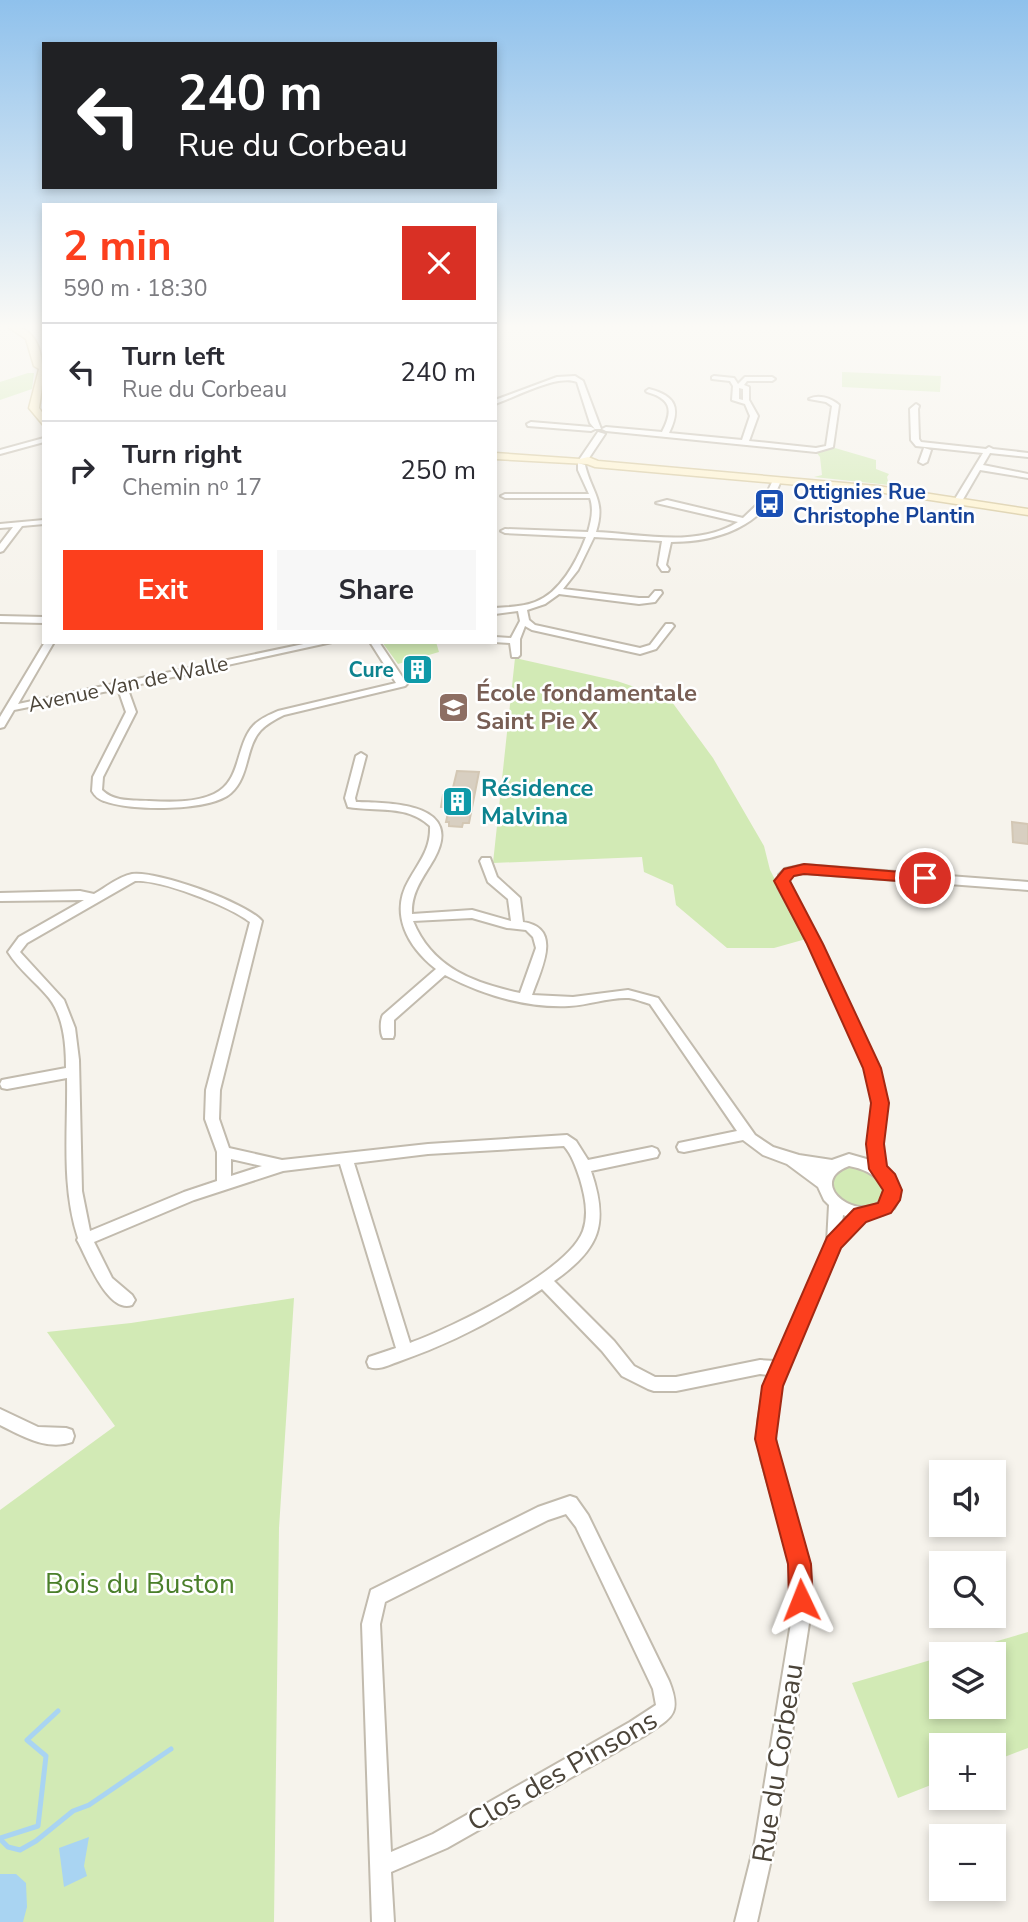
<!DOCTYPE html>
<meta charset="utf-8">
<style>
:root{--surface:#fff;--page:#f7f7f7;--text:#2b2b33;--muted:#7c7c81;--line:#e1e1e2;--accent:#fc3f1d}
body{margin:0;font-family:"Nunito Sans",sans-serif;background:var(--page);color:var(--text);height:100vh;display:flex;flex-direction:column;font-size:26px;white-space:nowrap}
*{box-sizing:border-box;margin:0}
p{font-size:23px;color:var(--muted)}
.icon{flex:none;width:38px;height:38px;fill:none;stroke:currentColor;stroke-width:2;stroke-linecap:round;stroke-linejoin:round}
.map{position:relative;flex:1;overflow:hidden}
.panel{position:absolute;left:42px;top:203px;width:455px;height:441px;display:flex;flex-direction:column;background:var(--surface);border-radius:0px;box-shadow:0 4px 10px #0003}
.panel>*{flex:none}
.top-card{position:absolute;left:42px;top:42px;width:455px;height:147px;border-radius:0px;box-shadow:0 4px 10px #0003;background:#202124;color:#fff;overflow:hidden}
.controls{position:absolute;left:929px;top:1460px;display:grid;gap:14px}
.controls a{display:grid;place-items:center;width:77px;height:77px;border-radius:0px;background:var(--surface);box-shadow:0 4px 10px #0003;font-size:35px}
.pin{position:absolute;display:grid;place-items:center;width:60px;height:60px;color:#fff;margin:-30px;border:4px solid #fff;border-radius:50%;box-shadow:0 2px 7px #0007}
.me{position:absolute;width:77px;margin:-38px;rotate:358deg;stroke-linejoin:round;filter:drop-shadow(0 0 5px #0008)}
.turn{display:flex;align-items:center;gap:24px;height:147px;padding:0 21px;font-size:32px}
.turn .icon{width:91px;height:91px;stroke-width:2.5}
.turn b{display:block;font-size:49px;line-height:60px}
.round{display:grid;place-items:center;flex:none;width:74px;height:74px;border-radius:0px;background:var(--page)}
.head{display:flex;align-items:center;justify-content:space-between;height:119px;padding:0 21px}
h1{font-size:42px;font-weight:700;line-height:52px;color:var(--accent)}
.primary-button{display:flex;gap:14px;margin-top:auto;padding:14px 21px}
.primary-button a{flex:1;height:80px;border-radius:0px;background:var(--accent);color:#fff;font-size:28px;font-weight:700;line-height:80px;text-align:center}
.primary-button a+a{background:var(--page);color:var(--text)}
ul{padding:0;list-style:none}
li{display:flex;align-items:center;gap:21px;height:98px;padding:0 21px;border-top:2px solid var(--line)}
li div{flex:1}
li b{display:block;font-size:26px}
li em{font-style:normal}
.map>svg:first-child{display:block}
</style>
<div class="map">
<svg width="1028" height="1922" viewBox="0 0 1028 1922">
<rect width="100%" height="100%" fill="#f6f3ec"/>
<!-- green -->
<path fill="#d2eab5" d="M842,372L941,376L940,392L842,387Z
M28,373H34L32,389L0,400V382Z
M835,448L876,460V469L889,474L887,477L889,485L814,477L822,475L820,457L816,452Z
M382,642H436L439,652L398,664Z
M515,658L617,681L667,698L672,702L713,758L764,846L770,870L806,939L774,948H727L676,905L673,885L644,872L642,857L493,863Z
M851,1165L876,1174L885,1189L879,1203C844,1222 807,1173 851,1165Z
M294,1298L279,1528L274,1922H0V1510L115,1426L47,1332L131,1323Z
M1028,1632V1748L994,1761V1745H942L941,1781L898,1798L852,1683L941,1657L942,1706H994V1654H953Z"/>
<!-- water -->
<path fill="#a9d4f2" d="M89,1837L84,1866L87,1876L64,1887L59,1848Z
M0,1874H16L26,1883L27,1907L23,1922H0Z"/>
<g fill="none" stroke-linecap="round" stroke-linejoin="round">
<!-- stream -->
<path stroke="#a9d4f2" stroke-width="5" d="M0,1838L38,1826L46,1756L27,1740L58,1711
M0,1839L8,1847L20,1850L36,1841L73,1811L89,1805L171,1749"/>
</g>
<!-- building -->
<path fill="#d8cfc1" stroke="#d3c7b4" stroke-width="2" d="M457,771L479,772L469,823H463L462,827L449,826V822H446L449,808L441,807L443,795L451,796Z
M1012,822L1028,824V844L1013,842Z"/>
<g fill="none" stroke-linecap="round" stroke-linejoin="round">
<defs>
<path id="minor" d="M575,376L583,381L601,429H595L590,423L577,382C557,374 516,397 495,404V400L557,377Z
M714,376L734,378L738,384L745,377H772L775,379L772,381H747L744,385L749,387V400L758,416L749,441L816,448L826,446L832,406L826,402L809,399C818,394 831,398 839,405L833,447L816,452L606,431L602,429L606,427L662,432C673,411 672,399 647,392L646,391L649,389C676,396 681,408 669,433L742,440L750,416L745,404L732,400L733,386L730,381L712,379V377ZM739,388L743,389V400L739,399Z
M916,404L919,406L918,409L919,439L921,442L986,449L989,447L993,449L1028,453V457L990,453L983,465L1028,474V478L980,470L962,501H956L955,499L983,453L916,446L911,440L910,409Z
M531,422L591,427L595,429L591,431L528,426L527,424Z
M598,432L605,434L589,458L586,462H580L579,460Z
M44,438V442L0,454V450Z
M924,448L931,450L927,462L923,464L919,462Z
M578,463L585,465C592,494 606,500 596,532C642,534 696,548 738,522L656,503L667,500L743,518L765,497L774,478L781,480C765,527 716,542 671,542L666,565L669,569L668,571H662L658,565L662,541L594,537L578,570L563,589L639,598H649L655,591H661L662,593L655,602L639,604L559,594L545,604L527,610L529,620L535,625L640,648L650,645L666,624H672L674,626L656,649L640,654L532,630L525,626L520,639V655L518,657H512L510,643L493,642H495V637L511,638L520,621L518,611L495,614V608C508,607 522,607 535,602C560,593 577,561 586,537L505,533L501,531L505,529L588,532C591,521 594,510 590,498H505L501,496L505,494H589L578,470Z
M44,520V524L22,526L3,551L0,552V544L13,527L0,528V524Z
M0,616L44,617V623L0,622Z
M45,642H54L18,704L313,642H332L127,687L136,712L103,777L102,790C114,802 133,800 149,801C170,802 195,803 214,794C242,781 235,745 254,725C261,718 269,715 278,711L396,683L370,642H379L407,684L405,686L284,715C276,719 268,723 261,730C245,747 250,776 231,793C210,812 129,811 104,801C98,799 95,796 92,791L93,777L126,712L118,689L14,710L4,727L0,728V717Z
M361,753L366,756L355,798L356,802C392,803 465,803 434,859C423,878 411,892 412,914L472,910L511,921L508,899L488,882L480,861L482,858H490L497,877L520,898L523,922C564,928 540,971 532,995L573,997L628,990L658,998L755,1135L773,1147L799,1155L832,1160L849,1154L870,1160L868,1144L873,1103L865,1068L809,944L778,887L779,875L785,869L804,865L1028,882V890L804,873L793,875L789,879L790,887L821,944L879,1068L887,1103L882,1144L885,1168L897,1184L900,1196L894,1208L884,1214L865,1220L840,1247L780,1386L774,1422L777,1459L809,1564L810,1617L775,1842L757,1922H735L755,1842L792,1617L791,1564L761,1459L758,1422L764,1386L769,1375L760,1374L676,1391H654L648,1389L622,1376L602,1351L542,1289C498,1319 451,1343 400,1361C391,1364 379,1371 369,1367L367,1362L369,1357L396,1348L340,1164L283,1171L194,1200L94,1242L112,1278L132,1295L135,1300L132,1305C107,1314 86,1255 77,1240L78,1238C61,1186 68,1131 67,1078L7,1089L2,1088L0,1084L2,1080L7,1079L66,1068C66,1045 64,1017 49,998C36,982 19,970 8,952L19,937L84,900L0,901V893L80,891L94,894C105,888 119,876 132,874C156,870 247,903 262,921L220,1090L219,1119L229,1148L282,1160L428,1144L567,1135L576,1141L588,1160L652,1147L657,1149L659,1153L657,1157L591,1171C609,1224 600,1249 554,1281L614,1341L634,1366L655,1377H676L760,1360L775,1361L827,1243L829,1205L824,1200L818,1187L787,1164L763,1155L743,1140L684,1152L679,1151L677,1147L679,1143L737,1131L650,1004C643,1002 636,999 629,998C609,997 589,1005 569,1006C526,1008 483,995 445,975L394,1020V1035L393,1038H383C380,1033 380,1020 383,1015L436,969C408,947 389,914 409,880C419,862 431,849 430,826C406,804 377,812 348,807L345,798L356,756ZM135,881C160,879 230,906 250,922L206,1090L205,1119L217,1152V1181L184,1192L90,1231L82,1191L79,1060L75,1028L64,1000L20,952L27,943ZM472,918L507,928L526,930L533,937L536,948L520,993C474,983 432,968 413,921ZM564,1146C572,1155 576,1167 580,1179C585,1196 589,1214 583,1231C568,1272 451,1328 410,1343L354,1163L428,1154ZM231,1159L262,1166L231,1176ZM849,1166C866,1169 884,1178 886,1196C862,1228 803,1183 849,1166ZM843,1215L849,1217L842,1224Z
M0,1409L38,1427L66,1428L72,1430L74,1436L72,1442C47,1451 22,1436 0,1425Z
M570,1496L576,1498L588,1515L669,1681C683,1716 670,1718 644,1736L447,1848L391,1872L394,1922H372L362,1624L371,1590L538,1507ZM566,1514L576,1527L653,1689L656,1705L630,1722L433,1834L391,1852L380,1624L385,1602L548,1520Z"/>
<path id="secondary" d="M5,325C50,325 44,378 39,408L44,415V426L29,408L39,369L34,366L26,339Z
M495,453L580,459L588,457L598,461L878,486L1028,509V515L878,492L595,467L587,464L495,459Z"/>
</defs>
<!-- minor casing -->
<use href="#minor" stroke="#c2bbae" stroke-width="4"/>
<!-- secondary casing -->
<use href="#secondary" stroke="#d6c79b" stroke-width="3"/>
<!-- minor -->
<use href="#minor" fill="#fff" fill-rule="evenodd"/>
<!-- secondary -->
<use href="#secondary" fill="#fff3cd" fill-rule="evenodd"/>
</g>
<!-- sky -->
<linearGradient id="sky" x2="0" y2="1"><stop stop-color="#8fc1ec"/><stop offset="0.55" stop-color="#fbfaf6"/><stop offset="1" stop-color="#fbfaf6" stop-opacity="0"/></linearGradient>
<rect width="1028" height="594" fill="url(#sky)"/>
<!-- route -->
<path fill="#fc3f1d" stroke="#a42913" stroke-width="2" d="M804,864L925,874L933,878L925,883L804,874L794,876L790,881L823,944L881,1068L889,1103L884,1144L887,1166L895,1174L902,1190L900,1200L891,1213L866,1222L841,1248L783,1386L776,1439L811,1564L813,1600L809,1609L801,1612L793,1609L789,1600L788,1564L755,1439L762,1386L827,1237L854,1209L878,1203L883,1190L869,1169L866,1144L871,1103L863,1068L807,944L774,881L784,869Z"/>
<!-- icons -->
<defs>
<symbol id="bus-square" viewBox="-11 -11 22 22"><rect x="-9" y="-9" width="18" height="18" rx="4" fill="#1a4fb4" stroke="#fff"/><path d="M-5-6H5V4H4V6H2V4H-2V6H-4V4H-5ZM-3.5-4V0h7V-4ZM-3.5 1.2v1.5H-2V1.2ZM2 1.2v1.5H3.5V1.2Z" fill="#fff"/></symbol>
<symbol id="building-square" viewBox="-11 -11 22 22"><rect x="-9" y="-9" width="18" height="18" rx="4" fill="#0f9aa8" stroke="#fff"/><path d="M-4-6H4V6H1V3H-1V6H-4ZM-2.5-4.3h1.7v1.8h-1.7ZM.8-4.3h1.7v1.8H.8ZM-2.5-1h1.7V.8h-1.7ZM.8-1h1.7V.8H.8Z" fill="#fff"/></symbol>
<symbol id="school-square" viewBox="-11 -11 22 22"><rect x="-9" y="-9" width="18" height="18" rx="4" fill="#8d6e63" stroke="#fff"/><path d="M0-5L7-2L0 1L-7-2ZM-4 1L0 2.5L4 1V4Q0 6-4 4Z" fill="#fff"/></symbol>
</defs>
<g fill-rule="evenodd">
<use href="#bus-square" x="752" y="486" width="35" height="35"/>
<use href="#building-square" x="400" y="652" width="35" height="35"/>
<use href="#school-square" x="436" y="690" width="35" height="35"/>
<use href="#building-square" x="440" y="784" width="35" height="35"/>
</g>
<g text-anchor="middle" stroke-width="5" stroke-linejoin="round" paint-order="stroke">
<!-- far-transit labels -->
<g font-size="21" font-weight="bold" fill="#164399" stroke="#fff" text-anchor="start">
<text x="793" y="499">Ottignies Rue<tspan x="793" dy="24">Christophe Plantin</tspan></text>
</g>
<!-- far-culture labels -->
<g font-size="21" font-weight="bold" fill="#0d838f" stroke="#fff" text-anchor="end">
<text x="394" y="677">Cure</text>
</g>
<!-- far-street labels -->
<g font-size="21" fill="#4b4439" stroke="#fff">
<text transform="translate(128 684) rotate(-12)" y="7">Avenue Van de Walle</text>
</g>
<!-- education labels -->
<g font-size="24" font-weight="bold" fill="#785e54" stroke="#fff" text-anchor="start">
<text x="476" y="701">École fondamentale<tspan x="476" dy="28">Saint Pie X</tspan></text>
</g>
<!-- culture labels -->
<g font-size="24" font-weight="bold" fill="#0d838f" stroke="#fff" text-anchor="start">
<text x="481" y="796">Résidence<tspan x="481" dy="28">Malvina</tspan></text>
</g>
<!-- near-park labels -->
<g font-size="28" fill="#4a7f2a" stroke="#fff">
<text x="140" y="1593">Bois du Buston</text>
</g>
<!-- near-street labels -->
<g font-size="28" fill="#4b4439" stroke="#fff">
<text transform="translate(777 1763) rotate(-81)" y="10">Rue du Corbeau</text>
<text transform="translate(562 1770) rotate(-30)" y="10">Clos des Pinsons</text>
</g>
</g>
</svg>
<div class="controls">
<a><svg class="icon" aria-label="sound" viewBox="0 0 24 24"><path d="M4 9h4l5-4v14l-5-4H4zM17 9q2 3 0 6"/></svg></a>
<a><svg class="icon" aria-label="search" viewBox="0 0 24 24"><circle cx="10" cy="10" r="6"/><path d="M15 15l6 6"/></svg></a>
<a><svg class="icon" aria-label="layers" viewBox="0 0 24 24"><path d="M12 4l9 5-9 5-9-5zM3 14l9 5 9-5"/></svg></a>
<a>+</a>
<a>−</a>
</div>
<div class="pin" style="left:925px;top:878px;background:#d93025"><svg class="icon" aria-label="arrive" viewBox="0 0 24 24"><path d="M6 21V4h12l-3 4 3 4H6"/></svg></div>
<svg class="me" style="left:801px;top:1600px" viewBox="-20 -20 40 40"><path d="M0-17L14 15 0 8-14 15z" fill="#fc3f1d" stroke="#fff" stroke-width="4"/></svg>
<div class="top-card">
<div class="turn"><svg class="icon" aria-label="left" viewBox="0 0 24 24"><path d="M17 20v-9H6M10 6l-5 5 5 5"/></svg><div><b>240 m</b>Rue du Corbeau</div></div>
</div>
<section class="panel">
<div class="head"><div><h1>2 min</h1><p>590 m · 18:30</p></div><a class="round" style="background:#d93025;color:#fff"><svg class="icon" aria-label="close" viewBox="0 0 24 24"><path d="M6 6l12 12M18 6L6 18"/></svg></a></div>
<ul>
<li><svg class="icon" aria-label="left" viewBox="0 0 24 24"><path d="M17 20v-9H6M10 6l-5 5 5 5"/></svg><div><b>Turn left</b><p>Rue du Corbeau</p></div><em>240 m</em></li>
<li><svg class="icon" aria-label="right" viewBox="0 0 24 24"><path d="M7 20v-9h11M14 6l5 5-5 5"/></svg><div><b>Turn right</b><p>Chemin nᵒ 17</p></div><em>250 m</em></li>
</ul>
<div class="primary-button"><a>Exit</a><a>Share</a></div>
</section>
</div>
